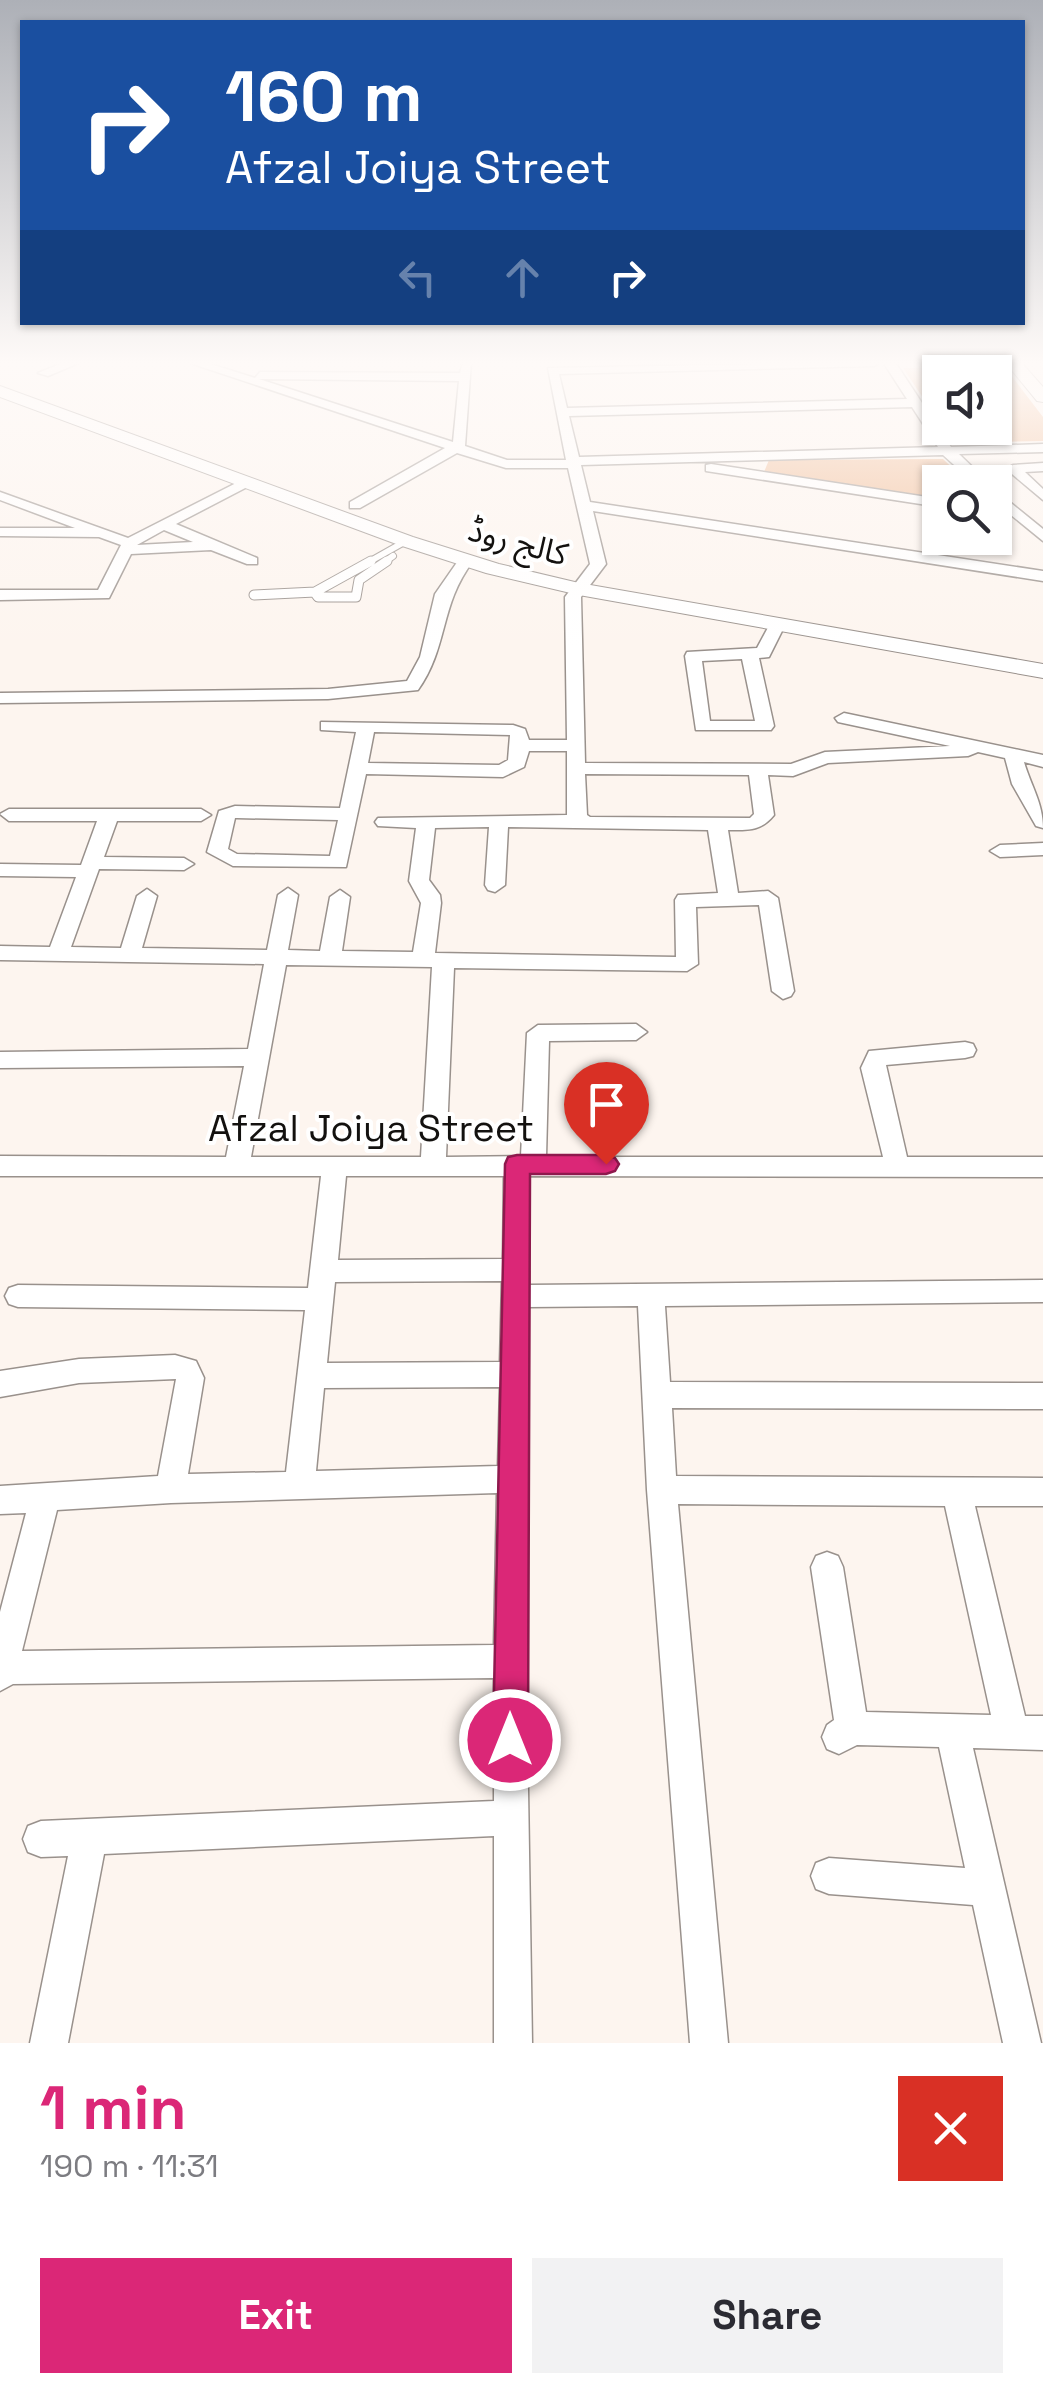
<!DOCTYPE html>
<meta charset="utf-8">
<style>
:root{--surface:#fff;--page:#f2f2f3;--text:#2b2b33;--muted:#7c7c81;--accent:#db2777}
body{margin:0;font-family:"Space Grotesk","Noto Sans Arabic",sans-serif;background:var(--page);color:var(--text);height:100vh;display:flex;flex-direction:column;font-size:38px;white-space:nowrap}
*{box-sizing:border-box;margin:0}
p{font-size:32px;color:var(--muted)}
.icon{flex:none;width:55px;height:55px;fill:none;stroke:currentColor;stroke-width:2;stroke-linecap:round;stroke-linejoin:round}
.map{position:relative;height:2043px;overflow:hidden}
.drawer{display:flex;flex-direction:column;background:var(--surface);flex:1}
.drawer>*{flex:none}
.guide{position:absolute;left:20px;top:20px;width:1005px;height:305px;border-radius:0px;box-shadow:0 2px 8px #0004;background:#1a4fa0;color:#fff;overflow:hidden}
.fabs{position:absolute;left:922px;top:355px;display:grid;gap:20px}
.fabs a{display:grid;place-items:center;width:90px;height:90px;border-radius:0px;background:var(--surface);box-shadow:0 2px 8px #0004;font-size:50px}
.pin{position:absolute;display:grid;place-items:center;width:85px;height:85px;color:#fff;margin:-102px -42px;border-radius:50% 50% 50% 0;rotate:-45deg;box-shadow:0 0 10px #0007}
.pin .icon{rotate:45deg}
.me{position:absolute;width:110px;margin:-55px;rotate:0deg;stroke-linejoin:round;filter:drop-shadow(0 0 8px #0008)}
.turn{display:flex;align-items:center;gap:35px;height:210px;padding:0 40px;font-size:45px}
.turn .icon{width:130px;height:130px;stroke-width:2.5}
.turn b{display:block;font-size:70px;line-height:85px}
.lanes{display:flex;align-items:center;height:95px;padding:0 40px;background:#0003;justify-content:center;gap:50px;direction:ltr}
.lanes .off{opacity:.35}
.round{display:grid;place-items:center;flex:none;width:105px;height:105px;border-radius:0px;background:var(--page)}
.head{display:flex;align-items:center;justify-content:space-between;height:170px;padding:0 40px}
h1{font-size:60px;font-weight:600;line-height:75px;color:var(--accent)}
.action{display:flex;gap:20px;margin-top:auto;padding:20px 40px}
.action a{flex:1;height:115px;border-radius:0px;background:var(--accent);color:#fff;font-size:40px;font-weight:600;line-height:115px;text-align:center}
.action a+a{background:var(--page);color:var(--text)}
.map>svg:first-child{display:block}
</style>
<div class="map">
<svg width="1043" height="2043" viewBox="0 0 1043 2043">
<rect width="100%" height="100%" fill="#fdf5ef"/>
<!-- green -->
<path fill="#f0bb94" d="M1004,366L1043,417V441L954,443L943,428H995V372H940V423L903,368Z
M943,459L967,482H940V498L764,472L769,460Z"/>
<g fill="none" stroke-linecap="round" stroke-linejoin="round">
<defs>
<path id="lane-far1" d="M367,563L406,541
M383,563L393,556"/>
<path id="lane" d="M315,593L318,597H356L359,580L387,561
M254,595L315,592L371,561"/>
<path id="street" d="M65,362H81L48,376L38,373Z
M187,362H204L255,378L260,372L460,373L463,362H471L465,446L507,460H566L548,368L880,362L874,366L559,374L567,408L907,399L883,362H895L951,447L1043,444V452L959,454L988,482H973L943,455L581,465L590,502L1043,571V581L593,511L606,564L581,597L585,763L791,764L825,752L950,746L838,722L835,718L844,713L1043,755V767L1024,762C1031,786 1043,803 1043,828L1036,826L1012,784L1005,758L978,752L968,756L828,763L793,776L768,775L774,815C760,832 748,830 728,830L738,893L768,891L778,898L794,991L791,996L783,999L772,991L759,905L696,907L698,964L687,971L454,968L446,1157L521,1156L527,1033L538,1025L636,1024L647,1032L636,1040L549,1041L546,1157H883L861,1068L869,1051L965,1042L973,1044L976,1050L973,1056L965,1058L886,1065L907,1157H1043V1177L529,1176V1285L1043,1280V1302L665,1306L670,1382L1043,1383V1409L672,1408L676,1476L1043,1478V1506H975L1025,1716H1043V1750L973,1748L1041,2043H1003L973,1905L829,1894L816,1889L811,1876L816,1863L829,1858L965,1868L939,1747L857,1745L839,1754L827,1749L822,1737L827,1725L834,1720L811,1567L816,1556L827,1552L838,1556L843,1567L866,1712L991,1715L945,1506L678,1504L728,2043H690L647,1490L638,1306L528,1307L526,1661L532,2043H494V1836L104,1854L68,2043H30L68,1856L41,1857L28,1852L23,1839L28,1826L41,1821L494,1801V1678L13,1684L0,1691V1612L26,1513L0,1514V1486L158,1476L176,1379L79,1383L0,1397V1371L79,1359L175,1355L196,1361L204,1378L188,1474L286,1472L305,1310L18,1307L9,1304L5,1296L9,1288L18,1285L308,1288L321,1176H0V1156L226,1157L244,1066L0,1068V1052L248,1049L264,964L0,960V946L50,947L76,877L0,876V864L81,865L97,821H9L0,814L9,809H201L211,815L201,821H117L104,857L184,858L194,864L184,870L99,869L71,947L121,948L137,896L147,889L157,896L142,948L267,950L278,895L288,888L298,895L288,950L320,951L330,897L340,890L350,897L342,951L413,952L421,903L409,881L416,828L378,826L375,822L378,818L567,815V751H529L524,767L503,777L366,774L346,867L233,866L207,852L219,811L235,806L340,808L356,732L321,730V722L513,725L525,729L529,740H567L565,597L590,564L568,468H506L457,453L360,508H350V502L445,448ZM259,379L459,381L453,442ZM912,407L938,447L579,457L569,416ZM374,732L510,735L508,760L499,765L368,763ZM585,774L749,775L754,814L750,818L590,817L587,815ZM235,818H237L338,820L330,856L237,854L228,849ZM489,827L485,885L488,890L495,892L505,885L508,827L708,830L718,893L678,895L675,900L676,957L435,953L441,903L440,895L429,880L435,828ZM286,965L432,967L421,1157H251ZM346,1176H504L503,1259L338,1260ZM502,1281L500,1362L327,1363L335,1282ZM500,1387L498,1466L316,1471L324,1388ZM497,1493L494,1645L22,1651L57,1510L171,1503Z
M1043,463V471L1025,472L1043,489V500L1006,469L1013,465Z
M711,464L940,499V507L706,471V465Z
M246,478L253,482L251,485L176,524L257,558V564H247L211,550L131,554L109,598L0,600V590H98L121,545L99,537L0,536V528H75L0,500V492L128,538ZM164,530L193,542L137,545Z
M995,490L1043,529V541L995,502Z
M460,558L473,561C439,606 449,646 418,690L328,699L0,703V693L328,689L407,681L420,657L435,594Z
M777,620L785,625L769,657L759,658L774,726L771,730H696L685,656L687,652L757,648L771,622ZM742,659L755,721H710L702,661Z
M1043,843V855L1000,857L990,851L1000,845Z"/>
<path id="secondary" d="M1005,362H1021L1043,387V402L1037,401Z
M0,386L413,537L499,564L579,583L1043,664V678L579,595L486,573L399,545L0,397Z"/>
</defs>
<!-- lane-far1 casing -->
<use href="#lane-far1" stroke="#99918c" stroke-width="8"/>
<!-- lane casing -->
<use href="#lane" stroke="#99918c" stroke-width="11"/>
<!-- street casing -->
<use href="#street" stroke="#99918c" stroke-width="3"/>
<!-- secondary casing -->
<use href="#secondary" stroke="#99918c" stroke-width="2"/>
<!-- lane-far1 -->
<use href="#lane-far1" stroke="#fff" stroke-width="6"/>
<!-- lane -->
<use href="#lane" stroke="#fff" stroke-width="9"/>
<!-- street -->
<use href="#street" fill="#fff" fill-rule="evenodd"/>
<!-- secondary -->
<use href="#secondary" fill="#fff" fill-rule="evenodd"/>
</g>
<!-- sky -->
<linearGradient id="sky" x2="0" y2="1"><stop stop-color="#adb0b7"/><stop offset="0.56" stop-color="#fefaf8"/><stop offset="1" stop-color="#fefaf8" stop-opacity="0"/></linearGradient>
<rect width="1043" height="648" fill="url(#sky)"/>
<!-- route -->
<path fill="#db2777" stroke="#8e194d" stroke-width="2.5" d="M517,1155H606L615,1158L619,1164L615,1171L606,1174H530L528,1740L523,1752L510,1757L498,1752L493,1740L505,1164L508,1157Z"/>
<g text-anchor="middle" stroke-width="8" stroke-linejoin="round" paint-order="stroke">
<!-- far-street labels -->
<g font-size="32" fill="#13110f" stroke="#fff">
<text transform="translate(518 542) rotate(15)" y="11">کالج روڈ</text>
</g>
<!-- street labels -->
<g font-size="38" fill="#13110f" stroke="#fff">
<text x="371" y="1141">Afzal Joiya Street</text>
</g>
</g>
</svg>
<div class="fabs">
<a><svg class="icon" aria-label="sound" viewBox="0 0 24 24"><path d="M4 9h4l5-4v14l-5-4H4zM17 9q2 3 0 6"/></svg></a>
<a><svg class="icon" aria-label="search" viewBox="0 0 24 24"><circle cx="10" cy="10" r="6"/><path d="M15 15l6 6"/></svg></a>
</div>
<div class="pin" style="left:606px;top:1164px;background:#d93025"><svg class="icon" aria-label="arrive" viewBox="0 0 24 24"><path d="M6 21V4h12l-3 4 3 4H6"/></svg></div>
<svg class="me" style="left:510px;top:1740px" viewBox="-20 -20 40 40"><circle r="17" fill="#db2777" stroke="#fff" stroke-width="3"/><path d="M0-11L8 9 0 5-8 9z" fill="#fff"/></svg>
<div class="guide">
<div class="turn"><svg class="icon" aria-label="right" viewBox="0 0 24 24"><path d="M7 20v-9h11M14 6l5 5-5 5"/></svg><div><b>160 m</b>Afzal Joiya Street</div></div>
<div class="lanes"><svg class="icon off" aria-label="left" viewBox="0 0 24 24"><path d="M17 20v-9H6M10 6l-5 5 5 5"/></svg><svg class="icon off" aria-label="ahead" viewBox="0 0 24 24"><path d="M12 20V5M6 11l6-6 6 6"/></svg><svg class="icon" aria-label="right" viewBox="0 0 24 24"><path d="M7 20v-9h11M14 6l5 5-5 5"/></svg></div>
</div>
</div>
<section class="drawer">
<div class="head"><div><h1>1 min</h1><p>190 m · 11:31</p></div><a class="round" style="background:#d93025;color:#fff"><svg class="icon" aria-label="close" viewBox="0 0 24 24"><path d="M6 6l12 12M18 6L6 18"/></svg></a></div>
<div class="action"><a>Exit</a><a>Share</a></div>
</section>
